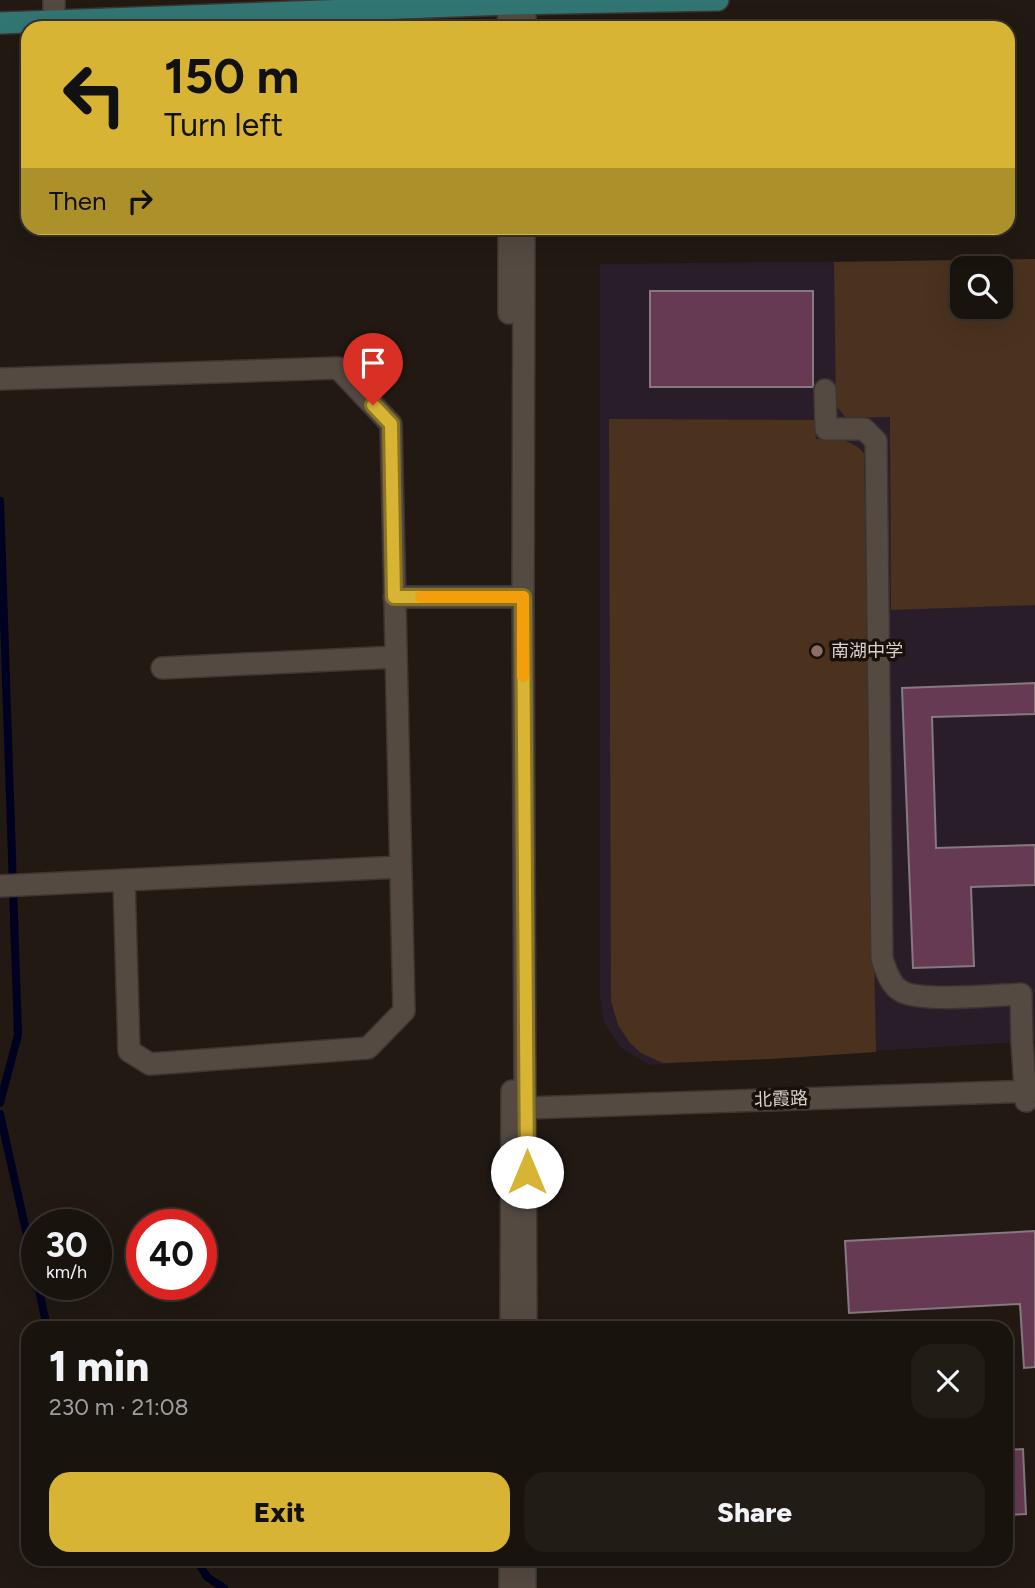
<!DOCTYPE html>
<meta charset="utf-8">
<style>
:root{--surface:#19130e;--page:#221c17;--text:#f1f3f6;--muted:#9f9e9e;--line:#37322e;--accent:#d7b434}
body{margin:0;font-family:Figtree,"Noto Sans SC",sans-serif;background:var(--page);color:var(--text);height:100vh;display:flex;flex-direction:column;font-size:26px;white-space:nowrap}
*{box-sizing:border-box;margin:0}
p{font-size:23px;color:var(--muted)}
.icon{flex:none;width:38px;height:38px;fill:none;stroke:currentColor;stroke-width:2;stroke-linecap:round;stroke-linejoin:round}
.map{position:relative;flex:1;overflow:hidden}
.side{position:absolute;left:21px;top:1321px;width:992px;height:245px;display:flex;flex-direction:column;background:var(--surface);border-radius:21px;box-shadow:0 7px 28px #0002,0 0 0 2px var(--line)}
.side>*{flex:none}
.banner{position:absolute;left:21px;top:21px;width:994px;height:214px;border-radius:21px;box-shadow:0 7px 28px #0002,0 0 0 2px var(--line);background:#d7b434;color:#111;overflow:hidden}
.fabs{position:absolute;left:950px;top:256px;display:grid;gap:14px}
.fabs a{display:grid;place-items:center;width:63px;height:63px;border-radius:14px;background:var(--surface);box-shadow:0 7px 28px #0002,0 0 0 2px var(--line);font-size:35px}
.speed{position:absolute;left:21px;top:1209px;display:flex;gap:14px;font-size:35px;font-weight:700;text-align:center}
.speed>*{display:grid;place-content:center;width:91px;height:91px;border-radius:50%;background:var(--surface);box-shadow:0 7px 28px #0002,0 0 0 2px var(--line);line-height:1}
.speed small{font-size:18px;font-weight:400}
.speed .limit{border:10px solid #d22;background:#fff;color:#111}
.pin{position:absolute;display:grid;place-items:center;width:60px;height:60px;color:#fff;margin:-72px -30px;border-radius:50% 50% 50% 0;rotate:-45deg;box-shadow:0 0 7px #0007}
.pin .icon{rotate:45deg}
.me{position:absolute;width:77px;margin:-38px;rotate:0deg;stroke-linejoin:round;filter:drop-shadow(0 0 5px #0008)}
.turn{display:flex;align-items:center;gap:24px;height:147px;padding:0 28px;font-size:32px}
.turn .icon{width:91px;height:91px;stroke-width:2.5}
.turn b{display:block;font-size:49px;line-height:60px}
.then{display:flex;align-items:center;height:66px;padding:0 28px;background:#0003;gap:14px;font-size:26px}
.round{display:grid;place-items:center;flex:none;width:74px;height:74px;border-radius:21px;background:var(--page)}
.overview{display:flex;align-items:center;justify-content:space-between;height:119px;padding:0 28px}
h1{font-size:42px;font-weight:800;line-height:52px}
.cta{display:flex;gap:14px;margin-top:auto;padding:14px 28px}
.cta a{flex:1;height:80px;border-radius:21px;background:var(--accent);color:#111;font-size:28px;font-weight:800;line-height:80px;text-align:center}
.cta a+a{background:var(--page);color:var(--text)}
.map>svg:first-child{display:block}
</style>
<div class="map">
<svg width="1035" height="1588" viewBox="0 0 1035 1588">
<rect width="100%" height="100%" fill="#211912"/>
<!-- education -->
<path fill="#291d2a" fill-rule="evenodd" d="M1035,259V1041L650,1065L621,1048L604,1023L600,996V264ZM962,268H1001V306H962Z"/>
<!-- green -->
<path fill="#4a321e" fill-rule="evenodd" d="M1035,259V605L891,610L890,417L846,418L836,406L834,262ZM962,268H1001V306H962Z
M609,419L814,420L816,439C836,439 850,438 864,453L876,1052L771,1059L663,1063L641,1053L630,1043L618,1025L611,1001Z"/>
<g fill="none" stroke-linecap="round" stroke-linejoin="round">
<!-- stream -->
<path stroke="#000120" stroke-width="8" d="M0,501L18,1035L0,1103
M0,1114L37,1280
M38,1284L47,1328
M196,1559L207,1577L224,1588"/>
</g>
<!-- building -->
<path fill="#663a53" stroke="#86797f" stroke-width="2" d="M650,291H813V387H650Z
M1035,683V714L932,717L936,848L1035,845V885L971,887L974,966L913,968L902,688Z
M1035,1231V1367L1024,1368L1020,1304L849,1313L845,1241Z
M1023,1449L1026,1514L1006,1515V1450Z"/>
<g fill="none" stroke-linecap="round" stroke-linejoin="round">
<defs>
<path id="minor" d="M54,0V12
M508,0L509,28
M525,0V28
M509,228V313
M524,228L523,597L526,1328
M0,379L338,368L391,424L404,1011L368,1048L150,1064L129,1051L124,880
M825,390L826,429H864L876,441L882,959C886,970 890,985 901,991C921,1003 996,995 1021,994L1022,1042L1026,1101
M394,597H523
M162,668L396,657
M0,886L400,867
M527,1108L1035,1091
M511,1328L512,1091
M510,1588V1559
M525,1588V1559"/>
<path id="major" d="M0,23L509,4L718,0"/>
</defs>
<!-- minor casing -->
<use href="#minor" stroke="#3c3532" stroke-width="24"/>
<!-- major casing -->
<use href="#major" stroke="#3c3532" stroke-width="24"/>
<!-- minor -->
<use href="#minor" stroke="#544a42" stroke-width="21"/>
<!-- major -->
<use href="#major" stroke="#327673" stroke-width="21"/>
</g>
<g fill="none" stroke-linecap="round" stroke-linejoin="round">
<defs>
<path id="route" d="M373,405L391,424L394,597H523L527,1172"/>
</defs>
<!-- route casing -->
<use href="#route" stroke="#8c7522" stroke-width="18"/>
<!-- route -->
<use href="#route" stroke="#d7b434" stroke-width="12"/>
<!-- slow -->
<path stroke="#f59e0b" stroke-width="12" d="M421,597H523V676"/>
</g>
<!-- markers -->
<circle fill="#8d6e63" stroke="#181009" stroke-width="2.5" cx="817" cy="651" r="7"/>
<g text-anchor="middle" stroke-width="7" stroke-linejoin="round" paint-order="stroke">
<!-- poi labels -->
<g font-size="18" fill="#d8d2cd" stroke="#181009" text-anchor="start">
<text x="831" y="657">南湖中学</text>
</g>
<!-- street labels -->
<g font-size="18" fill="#d8d2cd" stroke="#181009">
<text transform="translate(781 1099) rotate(-2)" y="6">北霞路</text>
</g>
</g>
</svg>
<div class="fabs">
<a><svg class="icon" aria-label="search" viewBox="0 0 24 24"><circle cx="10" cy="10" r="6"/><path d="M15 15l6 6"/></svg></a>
</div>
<div class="speed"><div>30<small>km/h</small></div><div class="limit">40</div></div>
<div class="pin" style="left:373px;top:405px;background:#d93025"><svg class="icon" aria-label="arrive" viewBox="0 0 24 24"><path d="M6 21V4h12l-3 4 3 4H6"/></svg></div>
<svg class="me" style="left:527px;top:1172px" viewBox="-20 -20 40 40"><circle r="19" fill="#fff"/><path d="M0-13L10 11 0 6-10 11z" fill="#d7b434"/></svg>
<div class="banner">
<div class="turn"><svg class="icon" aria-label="left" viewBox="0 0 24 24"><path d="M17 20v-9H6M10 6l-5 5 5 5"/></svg><div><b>150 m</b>Turn left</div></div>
<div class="then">Then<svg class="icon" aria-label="right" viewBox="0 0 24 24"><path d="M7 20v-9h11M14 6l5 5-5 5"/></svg></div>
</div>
<section class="side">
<div class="overview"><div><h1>1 min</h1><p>230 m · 21:08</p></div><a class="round"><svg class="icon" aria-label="close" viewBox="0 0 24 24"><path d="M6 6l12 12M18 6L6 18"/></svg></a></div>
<div class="cta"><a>Exit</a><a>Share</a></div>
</section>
</div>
